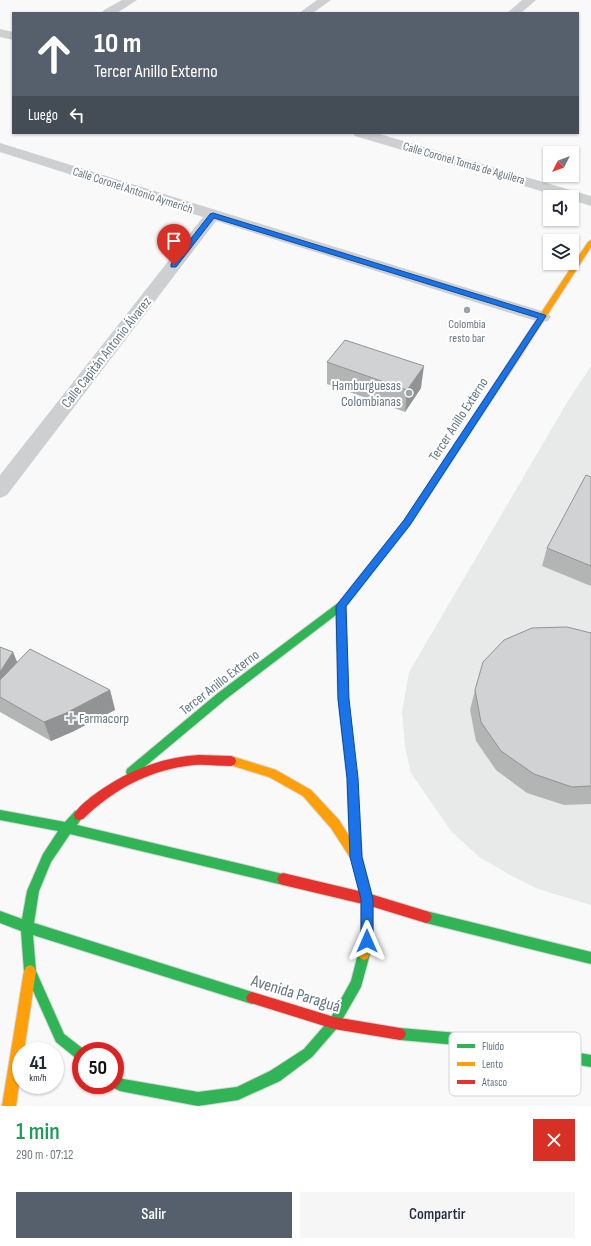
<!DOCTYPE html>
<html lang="es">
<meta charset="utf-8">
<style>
:root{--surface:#fff;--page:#f6f6f7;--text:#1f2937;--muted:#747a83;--accent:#56606c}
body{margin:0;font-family:"Sofia Sans Condensed",sans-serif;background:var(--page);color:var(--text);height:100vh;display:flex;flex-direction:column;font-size:15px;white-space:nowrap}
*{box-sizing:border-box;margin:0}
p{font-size:13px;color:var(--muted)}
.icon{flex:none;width:22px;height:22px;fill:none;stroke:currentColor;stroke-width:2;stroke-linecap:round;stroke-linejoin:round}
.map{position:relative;height:1106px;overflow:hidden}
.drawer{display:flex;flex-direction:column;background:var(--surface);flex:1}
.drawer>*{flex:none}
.guide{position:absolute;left:12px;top:12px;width:567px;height:122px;border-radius:0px;box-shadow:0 1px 3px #0004;background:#56606c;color:#fff;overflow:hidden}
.needle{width:26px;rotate:228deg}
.controls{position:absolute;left:543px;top:146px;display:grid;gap:8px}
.controls a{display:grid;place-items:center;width:36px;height:36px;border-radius:0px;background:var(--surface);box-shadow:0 1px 3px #0004;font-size:20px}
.speed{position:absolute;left:12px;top:1042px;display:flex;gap:8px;font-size:20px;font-weight:700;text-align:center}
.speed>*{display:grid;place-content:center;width:52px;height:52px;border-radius:50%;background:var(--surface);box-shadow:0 1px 3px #0004;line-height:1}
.speed small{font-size:10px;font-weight:400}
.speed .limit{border:6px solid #d22;background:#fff;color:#111}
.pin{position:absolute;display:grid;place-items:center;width:34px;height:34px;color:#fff;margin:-41px -17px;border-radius:50% 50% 50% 0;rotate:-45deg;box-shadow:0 0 4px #0007}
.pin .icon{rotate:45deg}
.me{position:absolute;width:44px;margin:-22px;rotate:0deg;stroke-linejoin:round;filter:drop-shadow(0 0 3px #0008)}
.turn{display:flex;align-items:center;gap:14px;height:84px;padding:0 16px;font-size:18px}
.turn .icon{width:52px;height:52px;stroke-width:2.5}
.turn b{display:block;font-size:28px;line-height:34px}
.then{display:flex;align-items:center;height:38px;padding:0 16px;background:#0003;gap:8px;font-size:15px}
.round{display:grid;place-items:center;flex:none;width:42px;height:42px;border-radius:0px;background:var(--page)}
.head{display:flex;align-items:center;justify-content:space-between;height:68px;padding:0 16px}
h1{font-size:24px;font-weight:600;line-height:30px;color:#1e9e55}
.cta{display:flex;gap:8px;margin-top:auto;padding:8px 16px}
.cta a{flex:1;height:46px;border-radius:0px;background:var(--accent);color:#fff;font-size:16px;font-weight:600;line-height:46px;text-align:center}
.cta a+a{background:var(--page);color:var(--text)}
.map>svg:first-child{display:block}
</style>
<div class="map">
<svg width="591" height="1106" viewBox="0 0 591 1106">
<rect width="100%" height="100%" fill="#f9f9f9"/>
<!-- built -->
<path fill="#e8e9e9" d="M591,366V905L538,889L510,875L479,857L451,831L411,773L405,747L402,712L409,672L568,401Z"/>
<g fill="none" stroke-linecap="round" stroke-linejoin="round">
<defs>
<path id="fast" d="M505,371L509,374L410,525L346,607L348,699L357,778L362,856L360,860L356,861L352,860L350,856L347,778L338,699L336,615L226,699L135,775L131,777L127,775L126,772L127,769L218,693L338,603L404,521L502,372Z
M0,810L65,822L75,811L79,810L83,811L84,815L77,825L287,875L289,879L287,883L283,885L70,834L51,862L39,891L34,923L252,992L256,994L258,998L256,1002L252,1004L33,935L36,971L64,1034L86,1051H81V1061L77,1059L56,1042L26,975L24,971L21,931L0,923V911L22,919L27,891L43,854L58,831L0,820Z
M426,911L591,952V964L426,923L422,921L420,917L422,913Z
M364,948L368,950L370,954L361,987L338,1027L312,1057L280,1081L238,1100L198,1106L120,1091L110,1086L115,1085V1075L123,1079L198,1092L237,1087L270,1071L304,1049L330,1019L351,981L358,954L360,950Z
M400,1028L469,1034L591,1055V1067L469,1046L400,1040L396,1038L394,1034L396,1030Z"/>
<path id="slow" d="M591,240V247L508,376H502V372L588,242Z
M231,756L276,770L311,790L339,820L362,857L373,899V941L368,958L364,960L360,958L358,954L361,941V899L351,859L331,828L303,796L269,777L227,764L226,761L227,758Z
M30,965L34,967L36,971L24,1051H21V1070L16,1106H2L24,971L26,967Z"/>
<path id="jam" d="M199,755L231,756L235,758L236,761L235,764L231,766C219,766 206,764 194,765C151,769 114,789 83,819L79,820L75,819L74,815C77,808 85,802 91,797C121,774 159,757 199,755Z
M283,873L367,893L426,911L430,913L432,917L430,921L426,923L367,905L283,885L279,883L277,879L279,875Z
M252,992L334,1017L400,1028L404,1030L406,1034L404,1038L400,1040L334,1029L248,1002L246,998L248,994Z"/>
</defs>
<!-- fast casing -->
<use href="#fast" stroke="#d5d6d7" stroke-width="2"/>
<!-- slow casing -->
<use href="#slow" stroke="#d5d6d7" stroke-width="2"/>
<!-- jam casing -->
<use href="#jam" stroke="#d5d6d7" stroke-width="2"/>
<!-- street -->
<path fill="#cecfd0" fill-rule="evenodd" d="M122,0H137L117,13H102L104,10Z
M317,0H331L313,13H299Z
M522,0H536L521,13H507Z
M0,29L13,32V40L0,37Z
M353,133H376L591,196V206L572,200V197H561L355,136Z
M0,143L548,313L551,317L548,321L542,322L536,321L216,221L7,495L0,498V475L203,217L0,152Z"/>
<!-- fast -->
<use href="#fast" fill="#30b455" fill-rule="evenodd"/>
<!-- slow -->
<use href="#slow" fill="#ff9f0a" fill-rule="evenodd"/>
<!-- jam -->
<use href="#jam" fill="#e5322d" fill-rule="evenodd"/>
</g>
<!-- wall -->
<path fill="#b3b5b5" d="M327,362L421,388L405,412L327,384Z
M591,477V586L542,566L547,548Z
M591,633V804L564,805L527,793L496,770L476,741L470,710L475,690Z
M0,647L13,652L17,662L110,690L115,710L72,732L51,741L0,712Z"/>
<!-- shaded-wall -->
<path fill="#929394" d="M424,366L421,388L405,412L407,390Z
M13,652L21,672L0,697V672Z
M110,690L115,710L72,732L51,741L44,722Z"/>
<!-- building -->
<path fill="#d0d2d3" stroke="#929394" d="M345,340L424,366L407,390L327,362Z
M586,475L591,477V566L547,548Z
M567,627L591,633V786L572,787L534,774L501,751L481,722L475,690L483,662L504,640L532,628Z
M0,647L13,652L0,672Z
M30,649L110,690L66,713L44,722L0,697V680Z"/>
<!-- route -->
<path fill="#1a73e8" stroke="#114b97" d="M213,213L545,315L546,316L410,525L346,606L349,699L358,778L362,857L373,899V941L371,945L367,947L363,945L361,941V899L350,857L347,778L338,699L336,606L404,520L538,318L214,218L176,267H171V264L210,214Z"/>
<!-- markers -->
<g fill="#99a4ac" stroke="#fff" stroke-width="1.5">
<circle cx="467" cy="310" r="4"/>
<circle cx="409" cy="393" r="4"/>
<path d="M69 712h4v4h4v4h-4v4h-4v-4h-4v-4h4z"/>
</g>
<g text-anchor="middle" stroke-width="4" stroke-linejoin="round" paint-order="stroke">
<!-- far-street labels -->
<g font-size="12" fill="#657683" stroke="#fff">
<text transform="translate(464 163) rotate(16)" y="4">Calle Coronel Tomás de Aguilera</text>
<text transform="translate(133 190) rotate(18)" y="4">Calle Coronel Antonio Aymerich</text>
</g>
<!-- far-poi labels -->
<g font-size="12" fill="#657683" stroke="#fff">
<text x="467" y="328">Colombia<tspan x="467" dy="14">resto bar</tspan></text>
</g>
<!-- street labels -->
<g font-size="14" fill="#657683" stroke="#fff">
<text transform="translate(106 352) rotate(-52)" y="5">Calle Capitán Antonio Álvarez</text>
<text transform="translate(458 419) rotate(-57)" y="5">Tercer Anillo Externo</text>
<text transform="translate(219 682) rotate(-38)" y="5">Tercer Anillo Externo</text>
</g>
<!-- poi labels -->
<g font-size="14" fill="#657683" stroke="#fff" text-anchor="end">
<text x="401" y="390">Hamburguesas<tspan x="401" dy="16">Colombianas</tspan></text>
<text x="79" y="723" text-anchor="start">Farmacorp</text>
</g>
<!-- near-street labels -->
<g font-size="17" fill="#657683" stroke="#fff">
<text transform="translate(296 993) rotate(17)" y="6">Avenida Paraguá</text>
</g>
</g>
<!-- legend -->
<rect x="449" y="1032" width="132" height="64" rx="6" fill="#fff" stroke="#d1d6da" stroke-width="1"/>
<rect x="457" y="1044" width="18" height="4" fill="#30b455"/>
<rect x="457" y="1062" width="18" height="4" fill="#ff9f0a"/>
<rect x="457" y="1080" width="18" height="4" fill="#e5322d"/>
<g font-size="11" fill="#657683">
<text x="482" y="1050">Fluido</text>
<text x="482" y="1068">Lento</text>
<text x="482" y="1086">Atasco</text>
</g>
</svg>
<div class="controls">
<a><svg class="needle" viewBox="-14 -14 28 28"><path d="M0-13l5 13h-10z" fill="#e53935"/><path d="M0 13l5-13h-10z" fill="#747a83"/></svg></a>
<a><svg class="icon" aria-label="sound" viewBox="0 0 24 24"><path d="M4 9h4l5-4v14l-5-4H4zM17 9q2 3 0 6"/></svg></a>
<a><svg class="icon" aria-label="layers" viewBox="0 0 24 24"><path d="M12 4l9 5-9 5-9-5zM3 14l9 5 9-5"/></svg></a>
</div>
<div class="speed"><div>41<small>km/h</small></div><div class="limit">50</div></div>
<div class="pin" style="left:174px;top:265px;background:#d93025"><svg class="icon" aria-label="arrive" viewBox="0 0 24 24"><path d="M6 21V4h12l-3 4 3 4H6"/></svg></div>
<svg class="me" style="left:367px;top:941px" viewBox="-20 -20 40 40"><path d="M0-17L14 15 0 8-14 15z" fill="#1a73e8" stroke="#fff" stroke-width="4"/></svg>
<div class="guide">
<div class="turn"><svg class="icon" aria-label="ahead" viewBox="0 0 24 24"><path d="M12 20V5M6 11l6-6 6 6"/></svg><div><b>10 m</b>Tercer Anillo Externo</div></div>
<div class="then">Luego<svg class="icon" aria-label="left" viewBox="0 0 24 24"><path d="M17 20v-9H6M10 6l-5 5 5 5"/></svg></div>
</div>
</div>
<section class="drawer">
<div class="head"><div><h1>1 min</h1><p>290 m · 07:12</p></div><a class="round" style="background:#d93025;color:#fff"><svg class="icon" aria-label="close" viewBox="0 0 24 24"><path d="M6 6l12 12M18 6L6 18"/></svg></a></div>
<div class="cta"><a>Salir</a><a>Compartir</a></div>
</section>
